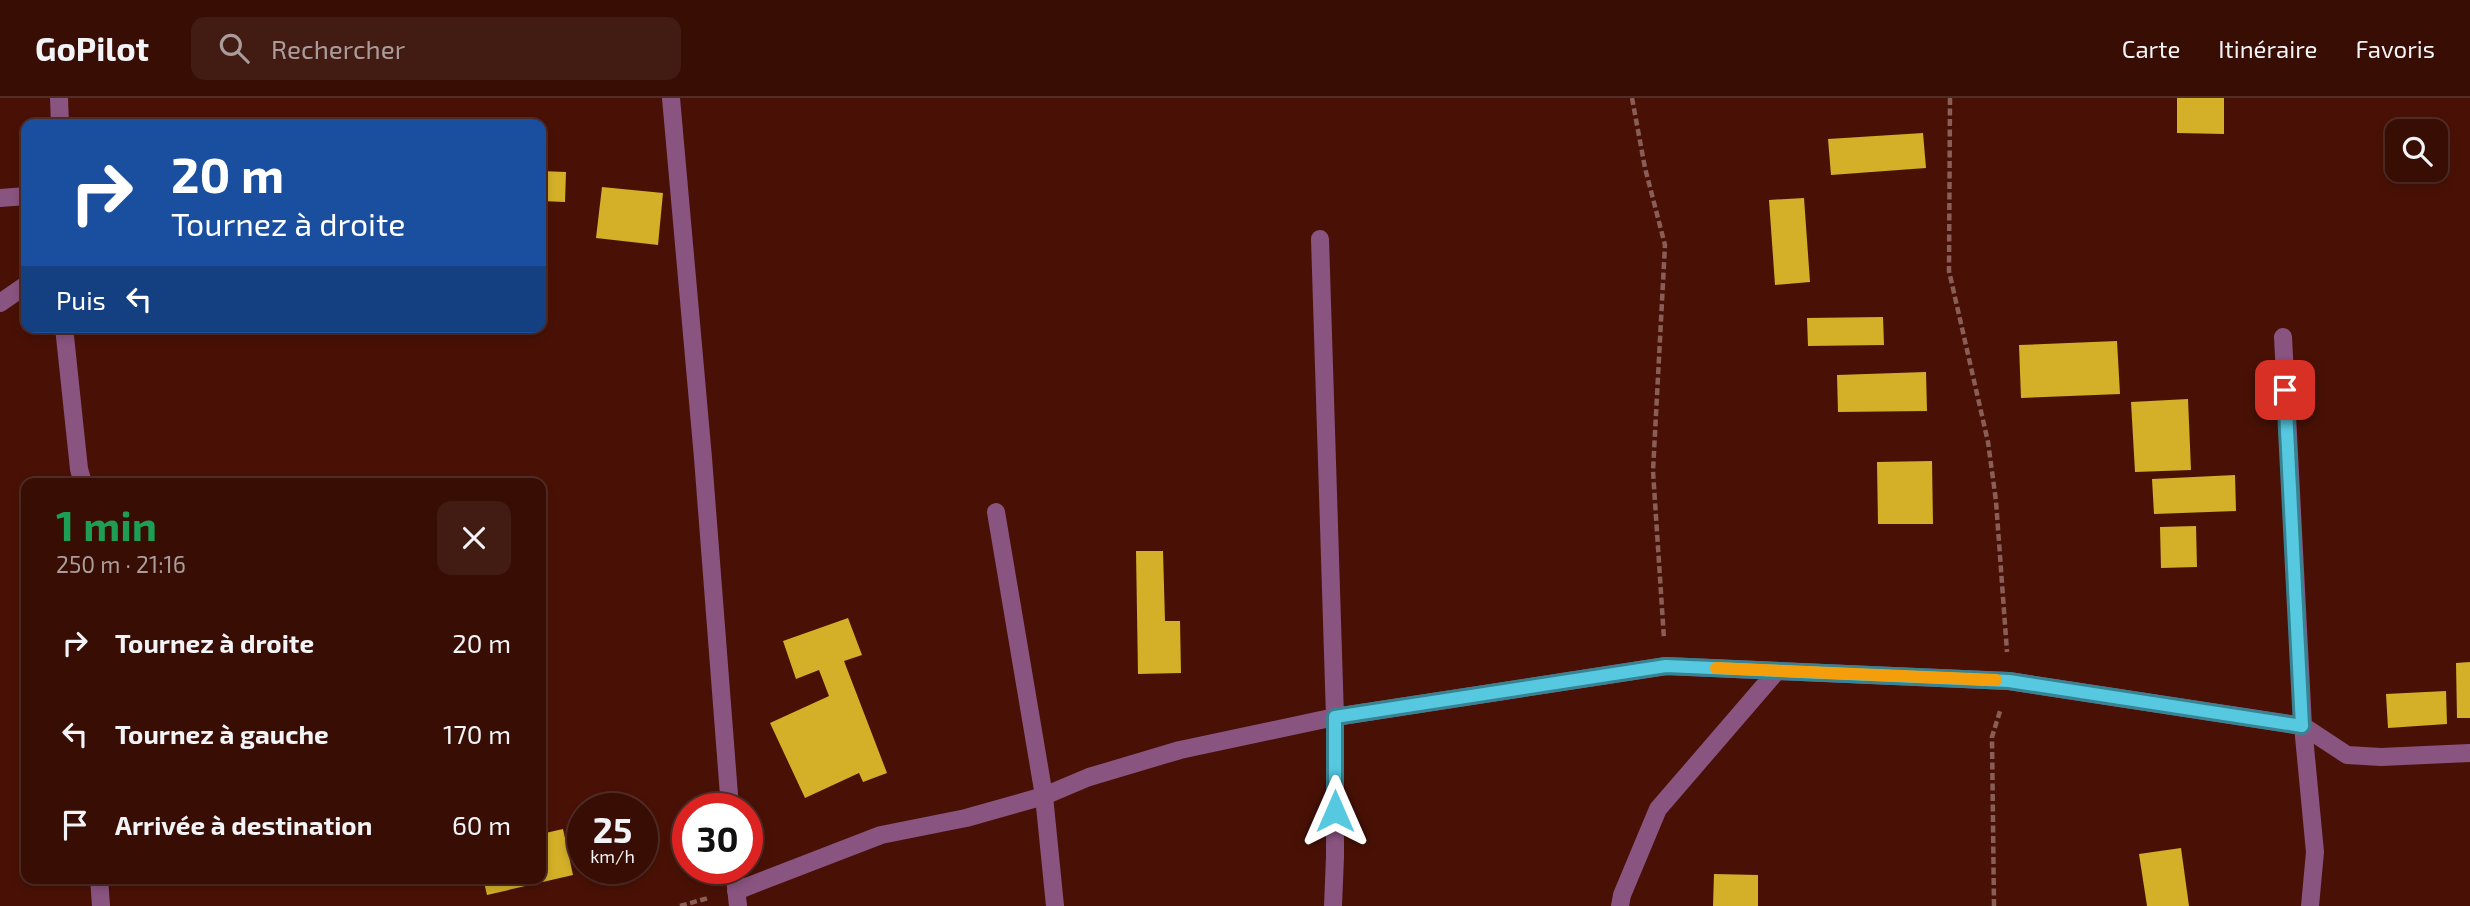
<!DOCTYPE html>
<html lang="fr">
<meta charset="utf-8">
<style>
:root{--surface:#370d04;--page:#421b13;--text:#f1f3f6;--muted:#aa9c9a;--line:#512d26}
body{margin:0;font-family:"Exo 2",sans-serif;background:var(--page);color:var(--text);height:100vh;display:flex;flex-direction:column;font-size:26px;white-space:nowrap}
*{box-sizing:border-box;margin:0}
p{font-size:23px;color:var(--muted)}
.icon{flex:none;width:38px;height:38px;fill:none;stroke:currentColor;stroke-width:2;stroke-linecap:round;stroke-linejoin:round}
.map{position:relative;flex:1;overflow:hidden}
.drawer{position:absolute;left:21px;top:380px;width:525px;height:406px;display:flex;flex-direction:column;background:var(--surface);border-radius:14px;box-shadow:0 4px 10px #0003,0 0 0 2px var(--line)}
.drawer>*{flex:none}
.banner{position:absolute;left:21px;top:21px;width:525px;height:214px;border-radius:14px;box-shadow:0 4px 10px #0003,0 0 0 2px var(--line);background:#1a4fa0;color:#fff;overflow:hidden}
.fabs{position:absolute;left:2385px;top:21px;display:grid;gap:14px}
.fabs a{display:grid;place-items:center;width:63px;height:63px;border-radius:14px;background:var(--surface);box-shadow:0 4px 10px #0003,0 0 0 2px var(--line);font-size:35px}
.speed{position:absolute;left:567px;top:695px;display:flex;gap:14px;font-size:35px;font-weight:700;text-align:center}
.speed>*{display:grid;place-content:center;width:91px;height:91px;border-radius:50%;background:var(--surface);box-shadow:0 4px 10px #0003,0 0 0 2px var(--line);line-height:1}
.speed small{font-size:18px;font-weight:400}
.speed .limit{border:10px solid #d22;background:#fff;color:#111}
.pin{position:absolute;display:grid;place-items:center;width:60px;height:60px;color:#fff;margin:-30px;border-radius:14px;box-shadow:0 4px 10px #0006}
.me{position:absolute;width:77px;margin:-38px;rotate:0deg;stroke-linejoin:round;filter:drop-shadow(0 0 5px #0008)}
.turn{display:flex;align-items:center;gap:24px;height:147px;padding:0 35px;font-size:32px}
.turn .icon{width:91px;height:91px;stroke-width:2.5}
.turn b{display:block;font-size:49px;line-height:60px}
.then{display:flex;align-items:center;height:66px;padding:0 35px;background:#0003;gap:14px;font-size:26px}
.round{display:grid;place-items:center;flex:none;width:74px;height:74px;border-radius:14px;background:var(--page)}
.headline{display:flex;align-items:center;justify-content:space-between;height:119px;padding:0 35px}
h1{font-size:42px;font-weight:700;line-height:52px;color:#1e9e55}
ul{padding:0;list-style:none}
li{display:flex;align-items:center;gap:21px;height:91px;padding:0 35px}
li div{flex:1}
li b{display:block;font-size:26px}
li em{font-style:normal}
header{display:flex;align-items:center;gap:42px;box-sizing:border-box;height:98px;padding:0 35px;background:var(--surface);border-bottom:2px solid var(--line)}
header strong{font-size:33px}
nav{display:flex;gap:38px;margin-inline-start:auto;font-size:24px}
.search{width:490px;height:63px;background:var(--page);display:flex;align-items:center;gap:18px;box-sizing:border-box;padding:0 24px;border-radius:14px;color:var(--muted);font-size:26px}
.map>svg:first-child{display:block}
</style>
<header>
<strong>GoPilot</strong>
<div class="search"><svg class="icon" aria-label="search" viewBox="0 0 24 24"><circle cx="10" cy="10" r="6"/><path d="M15 15l6 6"/></svg>Rechercher</div>
<nav><a>Carte</a><a>Itinéraire</a><a>Favoris</a></nav>
</header>
<div class="map">
<svg width="2470" height="808" viewBox="0 0 2470 808">
<rect width="100%" height="100%" fill="#491106"/>
<!-- building -->
<path fill="#d3b028" d="M2177,0H2224V36L2177,35Z
M1923,35L1926,70L1831,77L1828,41Z
M541,73L566,74L565,104L541,103Z
M602,89L663,95L658,147L596,140Z
M1804,100L1810,184L1775,187L1769,102Z
M1883,219L1884,247L1808,248L1807,220Z
M2117,243L2120,296L2021,300L2019,247Z
M1926,274L1927,313L1838,314L1837,277Z
M2188,301L2191,372L2135,374L2131,304Z
M1932,363L1933,426H1878L1877,364Z
M2235,377L2236,413L2154,416L2152,381Z
M2196,428L2197,469L2161,470L2160,429Z
M1136,453H1163L1165,523H1180L1181,575L1138,576Z
M848,520L862,557L844,563L887,675L863,684L859,675L805,700L770,625L829,598L819,572L796,581L783,543Z
M2470,564V620H2457L2456,565Z
M2446,593L2447,626L2388,630L2386,596Z
M563,731L573,777L487,797L483,780H541V736Z
M2181,750L2189,808H2147L2139,756Z
M1714,776L1758,777V808H1713Z"/>
<g fill="none" stroke-linecap="round" stroke-linejoin="round">
<!-- path -->
<path stroke="#885e56" stroke-width="4.5" stroke-dasharray="7 3.5" stroke-linecap="butt" d="M1632,0L1645,70L1665,147L1653,373L1664,541
M1950,0L1949,173L1988,344L1996,403L2007,554
M680,808L708,800
M1994,808L1992,639L2001,610"/>
<!-- minor -->
<path stroke="#8a5480" stroke-width="18" d="M59,0L60,26
M671,0L703,360L730,710
M0,100L26,98
M1320,141L1335,619V759L1333,808
M0,205L26,187
M64,229L79,371L83,385
M2283,239L2303,628L2315,754L2310,808
M996,414L1044,698L1055,808
M734,770L738,808
M99,780L101,808
M736,793L881,737L966,720L1044,698L1089,679L1180,652L1335,619L1666,568L2009,583L2303,628L2347,657L2381,659L2470,655
M1620,808L1622,797L1658,711L1777,573"/>
</g>
<g fill="none" stroke-linecap="round" stroke-linejoin="round">
<defs>
<path id="route" d="M1335,713V619L1666,568L2009,583L2302,628L2285,292"/>
</defs>
<!-- route casing -->
<use href="#route" stroke="#388392" stroke-width="18"/>
<!-- route -->
<use href="#route" stroke="#56c9e1" stroke-width="12"/>
<!-- slow -->
<path stroke="#f59e0b" stroke-width="12" d="M1716,570L1996,582"/>
</g>
</svg>
<div class="fabs">
<a><svg class="icon" aria-label="search" viewBox="0 0 24 24"><circle cx="10" cy="10" r="6"/><path d="M15 15l6 6"/></svg></a>
</div>
<div class="speed"><div>25<small>km/h</small></div><div class="limit">30</div></div>
<div class="pin" style="left:2285px;top:292px;background:#d93025"><svg class="icon" aria-label="arrive" viewBox="0 0 24 24"><path d="M6 21V4h12l-3 4 3 4H6"/></svg></div>
<svg class="me" style="left:1335px;top:713px" viewBox="-20 -20 40 40"><path d="M0-17L14 15 0 8-14 15z" fill="#56c9e1" stroke="#fff" stroke-width="4"/></svg>
<div class="banner">
<div class="turn"><svg class="icon" aria-label="right" viewBox="0 0 24 24"><path d="M7 20v-9h11M14 6l5 5-5 5"/></svg><div><b>20 m</b>Tournez à droite</div></div>
<div class="then">Puis<svg class="icon" aria-label="left" viewBox="0 0 24 24"><path d="M17 20v-9H6M10 6l-5 5 5 5"/></svg></div>
</div>
<section class="drawer">
<div class="headline"><div><h1>1 min</h1><p>250 m · 21:16</p></div><a class="round"><svg class="icon" aria-label="close" viewBox="0 0 24 24"><path d="M6 6l12 12M18 6L6 18"/></svg></a></div>
<ul>
<li><svg class="icon" aria-label="right" viewBox="0 0 24 24"><path d="M7 20v-9h11M14 6l5 5-5 5"/></svg><div><b>Tournez à droite</b></div><em>20 m</em></li>
<li><svg class="icon" aria-label="left" viewBox="0 0 24 24"><path d="M17 20v-9H6M10 6l-5 5 5 5"/></svg><div><b>Tournez à gauche</b></div><em>170 m</em></li>
<li><svg class="icon" aria-label="arrive" viewBox="0 0 24 24"><path d="M6 21V4h12l-3 4 3 4H6"/></svg><div><b>Arrivée à destination</b></div><em>60 m</em></li>
</ul>
</section>
</div>
